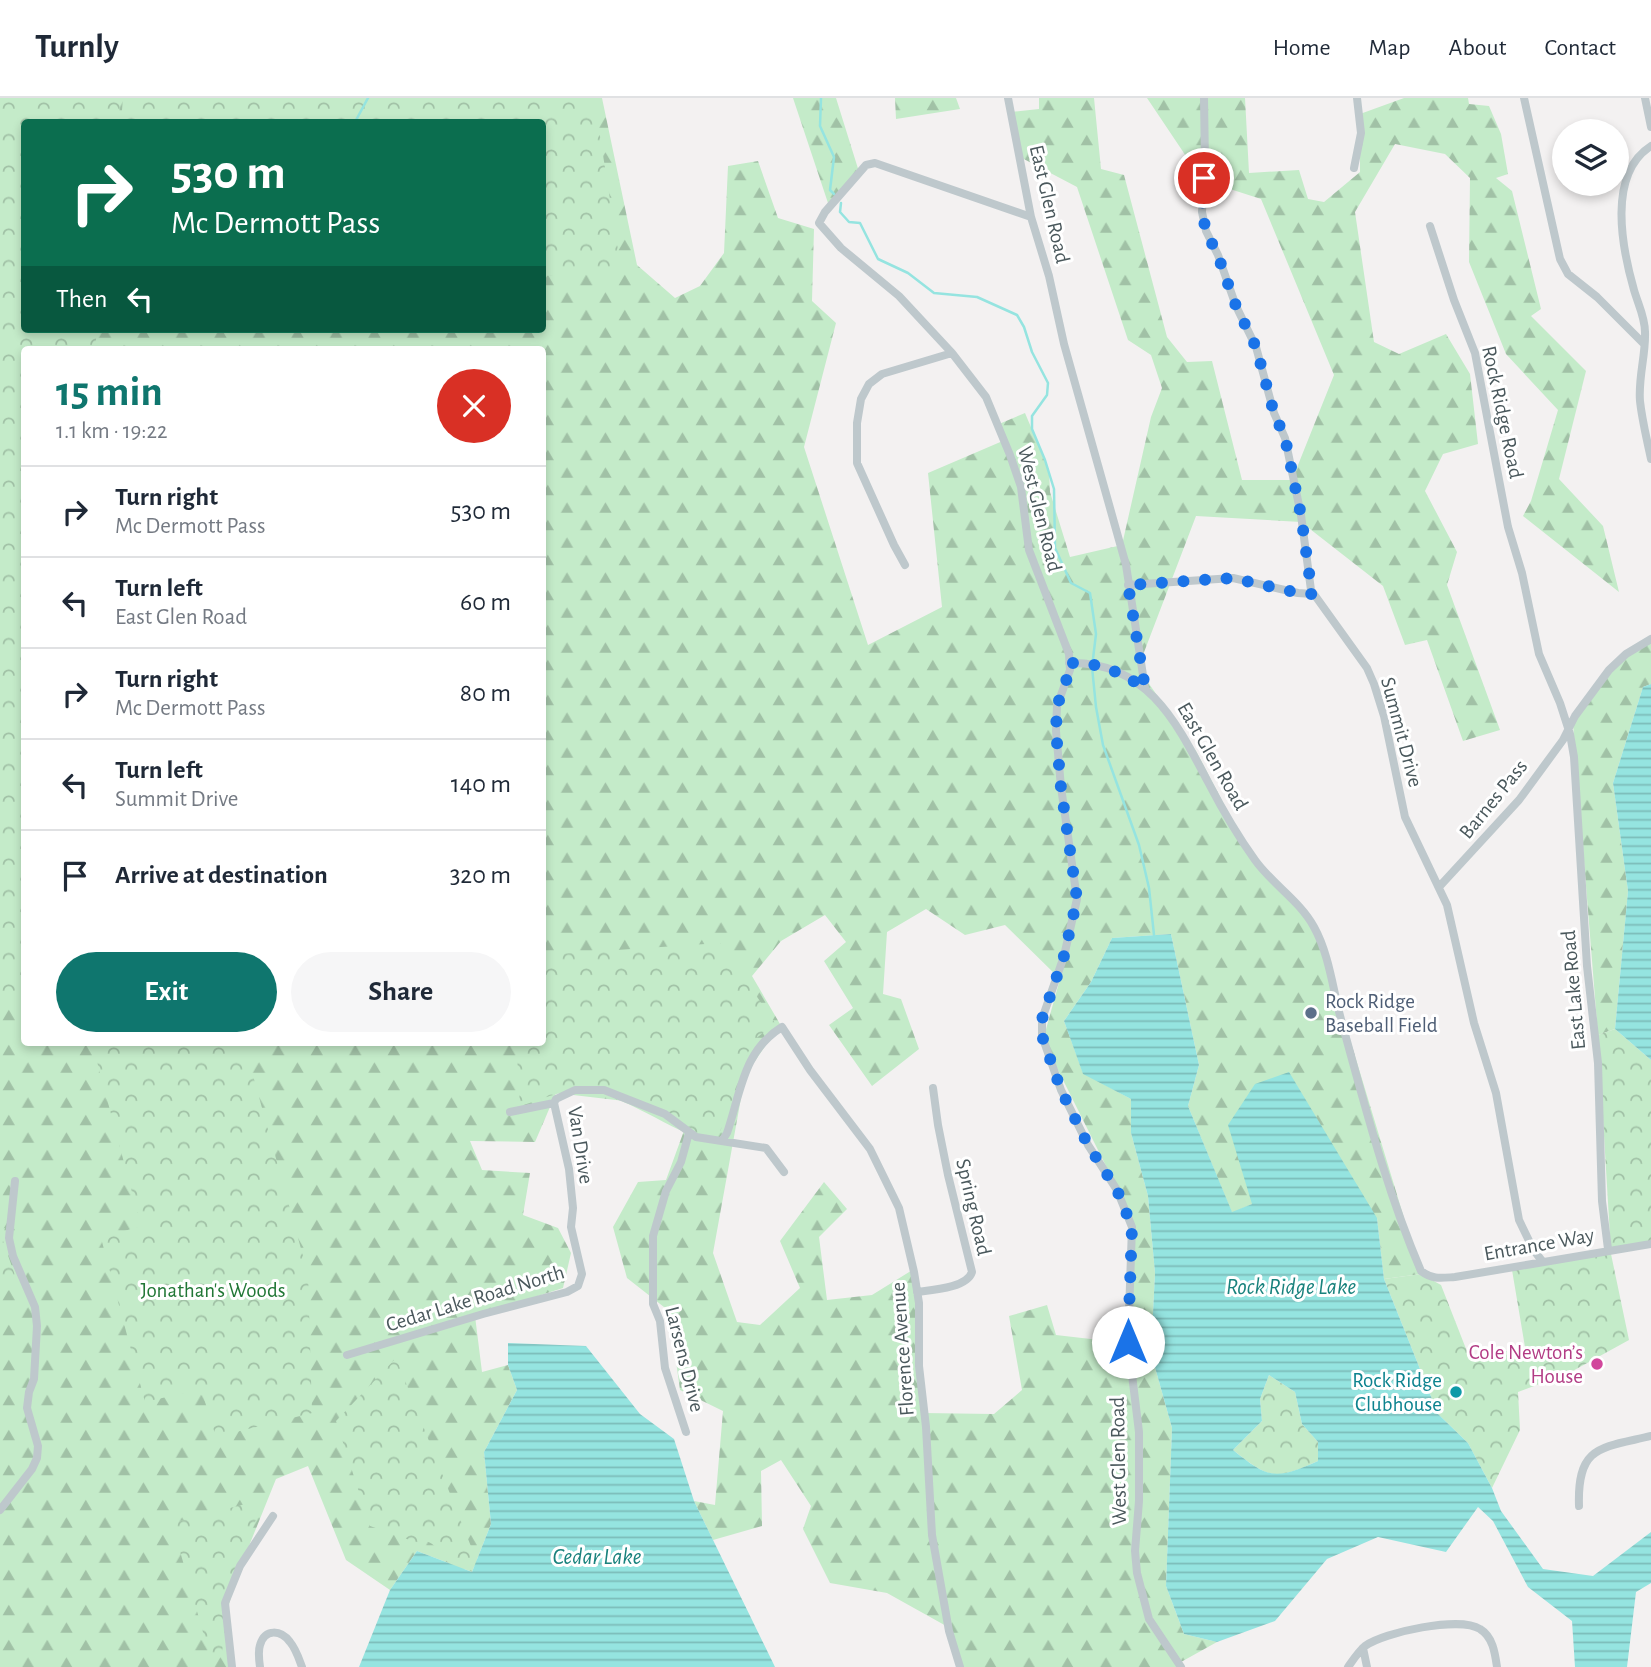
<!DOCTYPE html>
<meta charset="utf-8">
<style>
:root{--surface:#fff;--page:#f6f6f7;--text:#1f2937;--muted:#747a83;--line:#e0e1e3;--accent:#0f766e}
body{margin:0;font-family:"Alegreya Sans",sans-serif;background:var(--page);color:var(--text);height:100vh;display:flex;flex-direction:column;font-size:26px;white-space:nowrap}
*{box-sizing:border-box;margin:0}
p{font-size:23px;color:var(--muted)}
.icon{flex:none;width:38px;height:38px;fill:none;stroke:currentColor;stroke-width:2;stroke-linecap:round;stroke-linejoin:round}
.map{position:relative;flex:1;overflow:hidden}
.side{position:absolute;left:21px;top:248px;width:525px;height:700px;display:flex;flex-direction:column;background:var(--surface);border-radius:7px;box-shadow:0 4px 10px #0003}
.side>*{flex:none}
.banner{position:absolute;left:21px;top:21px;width:525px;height:214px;border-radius:7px;box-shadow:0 4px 10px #0003;background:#0b6e4f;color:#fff;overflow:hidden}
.fabs{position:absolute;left:1552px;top:21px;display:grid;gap:14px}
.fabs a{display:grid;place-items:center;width:77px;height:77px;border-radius:50%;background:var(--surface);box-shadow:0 4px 10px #0003;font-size:35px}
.pin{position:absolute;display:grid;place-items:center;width:60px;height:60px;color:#fff;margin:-30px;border:4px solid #fff;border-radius:50%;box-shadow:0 2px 7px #0007}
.me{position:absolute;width:77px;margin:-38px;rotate:0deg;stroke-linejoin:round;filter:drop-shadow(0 0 5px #0008)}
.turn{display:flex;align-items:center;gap:24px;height:147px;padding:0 35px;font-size:32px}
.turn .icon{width:91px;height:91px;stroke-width:2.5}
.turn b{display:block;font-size:49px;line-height:60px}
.then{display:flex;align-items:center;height:66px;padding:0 35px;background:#0003;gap:14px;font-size:26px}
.round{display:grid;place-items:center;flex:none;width:74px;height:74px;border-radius:37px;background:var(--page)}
.headline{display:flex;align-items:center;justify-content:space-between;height:119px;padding:0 35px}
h1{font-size:42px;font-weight:700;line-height:52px;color:var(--accent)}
.primary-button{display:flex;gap:14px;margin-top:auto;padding:14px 35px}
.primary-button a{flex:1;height:80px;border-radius:42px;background:var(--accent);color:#fff;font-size:28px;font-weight:700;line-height:80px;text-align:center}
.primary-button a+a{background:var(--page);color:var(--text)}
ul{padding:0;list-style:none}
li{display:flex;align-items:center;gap:21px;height:91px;padding:0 35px;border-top:2px solid var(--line)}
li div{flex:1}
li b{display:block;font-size:26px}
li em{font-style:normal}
header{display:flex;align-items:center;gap:42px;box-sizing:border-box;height:98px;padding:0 35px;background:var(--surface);border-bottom:2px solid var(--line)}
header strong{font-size:33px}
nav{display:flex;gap:38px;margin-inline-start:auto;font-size:24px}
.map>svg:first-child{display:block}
</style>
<header>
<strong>Turnly</strong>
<nav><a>Home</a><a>Map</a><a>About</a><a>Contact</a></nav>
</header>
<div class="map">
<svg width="1651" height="1569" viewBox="0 0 1651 1569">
<defs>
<pattern id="forest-firs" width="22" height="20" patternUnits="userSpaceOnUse" patternTransform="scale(1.75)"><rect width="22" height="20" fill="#c4ebc9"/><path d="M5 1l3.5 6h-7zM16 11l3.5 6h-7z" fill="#a1c1a6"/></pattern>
<pattern id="park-crowns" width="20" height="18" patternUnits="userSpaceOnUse" patternTransform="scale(1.75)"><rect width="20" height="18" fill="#c4ebc9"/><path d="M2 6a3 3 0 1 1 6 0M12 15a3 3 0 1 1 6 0" fill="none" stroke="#a1c1a6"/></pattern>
<pattern id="water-rules" width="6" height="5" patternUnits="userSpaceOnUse" patternTransform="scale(1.75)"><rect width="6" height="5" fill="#95e4e0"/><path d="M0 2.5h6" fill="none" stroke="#7cbcb9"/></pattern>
</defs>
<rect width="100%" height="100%" fill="#f3f1f1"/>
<!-- forest -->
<path fill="url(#forest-firs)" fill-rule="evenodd" d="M0,0H602L637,167L675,200L700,188L724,155L728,68L758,63L778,120L814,131L812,203L836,225L804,349L868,547L942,509L928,375L1005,342L999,326L1025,315L1049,372L1050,394L1070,459L1122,447L1151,319L1162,290L1151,257L1128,242L1077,89L1020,59L1010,14L1039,11V0H1094L1101,71L1124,77L1167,239L1187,264L1212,263L1242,382H1292L1334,277L1261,101L1202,82L1147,0H1245L1249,75L1299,72L1308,101L1324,104L1360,74V16L1404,0H1468L1469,6L1489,8L1501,36L1508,76L1496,80L1512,93L1541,211L1531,218L1586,273L1559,381L1603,428L1619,494L1523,418L1531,403L1558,312L1506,256L1469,164L1470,80L1445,56L1395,46L1355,114L1374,244L1399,256L1446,236L1470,276L1478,346L1443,356L1425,393L1457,454L1447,487L1500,632L1463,643L1427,542L1405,547L1383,488L1301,424L1196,418L1138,570L1196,653L1247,750L1316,829L1421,1176L1384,1181L1377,1120L1252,1106L1232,1115L1188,1008L1199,967L1171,836L1112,840L1091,884L1064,923L1083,975L1131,1001V1035L1148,1098L1155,1175L1151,1255L1172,1330L1166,1488L1184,1536L1217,1544L1181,1564L1179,1569H957L948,1529L887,1495L830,1485L803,1431L811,1408L781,1362L761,1373L762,1428L713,1442L694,1403L715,1407L723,1313L680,1292L669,1213L627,1180L613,1129L638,1084L666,1082L685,1030L650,1006L556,995L535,1044L470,1043L482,1072L530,1075L523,1117L558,1130L571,1155L563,1190L475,1218L482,1274L508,1267L517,1292L484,1354L491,1426L472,1474L417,1453L390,1492L346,1462L308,1368L276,1381L226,1505L232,1569H0ZM24,24H542V231H24ZM24,252H542V945H24ZM926,811L965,837L1005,827L1060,881L1043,942L1130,1116L1134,1246L1056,1237L1047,1207L1009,1218L1022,1292L994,1316L923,1315L914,1171L872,1197L827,1202L819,1139L847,1111L824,1084L780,1143L800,1190L760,1227L737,1224L713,1155L745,978L780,926L752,878L781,843L825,817L846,844L824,863L853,910L829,927L872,988L919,951L901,901L883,896L887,834Z
M793,0H836L860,77L829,108Z
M895,0H956L960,11L896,21Z
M1651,541V586L1643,589L1613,685L1628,793L1615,931L1598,937L1573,626L1621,558Z"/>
<!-- park -->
<path fill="url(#park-crowns)" d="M0,0H121L118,24H24V231H97L95,252H24V892L0,894Z
M123,0H594L621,171L543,178L542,24H121Z
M720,845L775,925L754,942L742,967L728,1016L715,1044C666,1035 628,992 572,993C560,993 534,1004 520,1008L517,958L523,945H542L543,857Z
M1615,931L1651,962V1149L1611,1156L1629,1242L1569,1275L1518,1294L1520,1332L1492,1390L1468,1345L1438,1316L1384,1181L1421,1176L1441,1187L1470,1261L1525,1249L1512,1172L1611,1155L1598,937Z
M92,945H244L308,1176L312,1315L216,1339L201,1291L145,1304L101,1140L141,1128Z
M5,1130L2,1140L19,1189L0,1195V1131Z
M396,1260L478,1466C442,1488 442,1433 418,1445L370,1428L336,1323Z
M1269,1277L1295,1294L1302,1326L1318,1344V1363C1274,1383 1270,1381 1233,1352L1262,1323L1260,1301Z
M265,1401C241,1454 228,1496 222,1555L210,1559L172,1425Z"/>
<!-- water -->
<path fill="url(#water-rules)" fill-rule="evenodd" d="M1651,586V962L1615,931L1628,793L1613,685L1643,589Z
M1171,836L1199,967L1188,1008L1232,1114L1252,1106L1228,1027L1255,986L1289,974L1377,1120L1384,1181L1438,1316L1468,1345L1492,1390L1501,1413L1543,1471L1593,1478L1651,1434V1485L1636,1494L1627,1569H1575L1572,1523L1528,1489L1493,1423L1478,1409L1446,1454L1378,1439L1327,1461L1275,1523L1217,1544L1184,1536L1166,1488L1172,1330L1151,1255L1155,1175L1148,1098L1131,1035V1001L1083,976L1064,923L1091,884L1112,840ZM1269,1277L1295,1294L1302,1326L1318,1344V1363C1275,1382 1269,1381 1233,1352L1262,1323L1260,1301Z
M508,1245L586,1248L640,1316L674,1341L694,1403L775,1569H359L390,1492L417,1453L472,1474L491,1426L484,1354L517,1292L508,1267Z"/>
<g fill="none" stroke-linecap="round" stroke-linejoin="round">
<!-- stream -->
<path stroke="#95e4e0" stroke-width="2.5" d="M821,0L820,28L834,59L830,92L834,96
M355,24L368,0
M841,105L840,114L849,124L860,125L878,161L908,175L934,195L977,199L1017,217L1024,229L1032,254L1048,285L1047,297L1032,318V331L1045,362L1054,391L1055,450L1071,485L1090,495L1096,536L1092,569L1096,609L1103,647L1139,747L1149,790L1154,837"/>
<!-- minor -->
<path stroke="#bec8cc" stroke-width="8" d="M1008,0L1031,119L1049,178L1064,246L1126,467L1145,590
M1204,0L1205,65L1202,114L1206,133L1218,157L1236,208L1256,249L1274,315L1285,340L1301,417L1311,492L1367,570L1374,586L1384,618L1405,719L1447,807L1474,925L1496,995L1519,1122L1533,1151L1542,1163
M1524,0L1560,161L1568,176L1597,199L1643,245
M1645,0L1651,29
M1651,48C1607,76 1622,150 1634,192C1638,206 1645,219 1645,234C1646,256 1638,280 1640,303C1642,322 1647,342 1651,361
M1354,70L1361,35L1357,0
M1031,119L875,65L866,67L825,114L819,125L841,150L899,198L952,255L986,299L1010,357L1021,389L1029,452L1069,556L1070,572L1057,608L1056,633L1061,689L1077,801L1064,858L1042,921V938L1061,992L1088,1047L1117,1092L1132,1129L1128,1244L1139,1334V1403L1135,1453L1137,1475L1149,1521L1181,1569
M1430,128L1454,202L1475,255L1508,429L1522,475L1539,556L1560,605L1570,636L1574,659L1587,868L1598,965L1602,1103L1608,1151
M905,467L894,447L857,365V325L861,301L869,286L882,276L952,255
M1128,487L1233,480L1298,495L1312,496
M1069,565C1147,563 1177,625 1208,684C1222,711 1237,737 1255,762C1272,786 1300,803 1314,829C1330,858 1333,894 1342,925C1365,1008 1387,1094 1421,1173C1433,1182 1441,1180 1455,1179L1651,1146
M1439,789L1519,702L1563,642L1575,618L1609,572L1626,556L1651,541
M510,1014L554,1005
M722,1043L727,1035C741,994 743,953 782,929L810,972L870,1051L899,1110L914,1174L919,1205V1268L926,1329L932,1437L949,1533L960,1569
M917,1194C932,1192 967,1190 972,1174L948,1077L938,1027L933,990
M347,1257L483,1216L567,1194L578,1188L582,1176L571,1129L573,1110L569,1071L554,1005L556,1001L575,992H604L665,1016L696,1039L766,1050L784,1074
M686,1334L665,1270L660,1223L653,1206V1138L666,1093L681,1064L689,1035
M1579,1408C1577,1347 1601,1350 1651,1338
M0,1412L32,1371L37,1360L38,1348L27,1310L29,1294L34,1281L37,1228L35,1209L13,1158L9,1140L15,1083
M1363,1550L1367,1569
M232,1569L225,1505L240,1468L273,1418
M260,1569C259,1562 258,1553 260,1547C265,1530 281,1532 290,1544C296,1551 299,1561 302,1569
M1348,1569C1353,1562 1358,1554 1365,1548C1384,1534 1460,1518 1480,1531C1493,1539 1495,1555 1497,1569"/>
</g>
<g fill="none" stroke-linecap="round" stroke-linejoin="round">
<!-- route -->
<path stroke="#1a73e8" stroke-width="12" stroke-dasharray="0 21.6" d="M1128,1244L1132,1129L1117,1092L1088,1047L1061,992L1042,938V921L1064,858L1077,801L1061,690L1056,633L1057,608L1070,572L1069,565C1101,564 1119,574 1145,590L1128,487L1233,480L1298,495L1312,496L1301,417L1285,340L1274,315L1256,249L1236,208L1218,158L1206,133L1202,114L1204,80"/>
</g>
<!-- markers -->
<circle fill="#5c6f8a" stroke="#fff" stroke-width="2.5" cx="1311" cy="915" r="7"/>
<circle fill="#d1479c" stroke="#fff" stroke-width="2.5" cx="1597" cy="1266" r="7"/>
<circle fill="#0f9aa8" stroke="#fff" stroke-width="2.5" cx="1456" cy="1294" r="7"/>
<g text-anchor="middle" stroke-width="6" stroke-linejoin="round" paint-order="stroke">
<!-- street labels -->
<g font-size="21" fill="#4a585c" stroke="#fff">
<text transform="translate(1050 106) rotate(77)" y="7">East Glen Road</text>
<text transform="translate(1503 314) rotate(78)" y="7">Rock Ridge Road</text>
<text transform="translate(1040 411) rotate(76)" y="7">West Glen Road</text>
<text transform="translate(1402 634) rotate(75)" y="7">Summit Drive</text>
<text transform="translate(1213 658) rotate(60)" y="7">East Glen Road</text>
<text transform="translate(1493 701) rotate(-51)" y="7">Barnes Pass</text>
<text transform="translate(1573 892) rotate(-95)" y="7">East Lake Road</text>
<text transform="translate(581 1047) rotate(81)" y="7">Van Drive</text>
<text transform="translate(974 1109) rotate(77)" y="7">Spring Road</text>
<text transform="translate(1539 1146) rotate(-10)" y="7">Entrance Way</text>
<text transform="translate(475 1200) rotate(-17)" y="7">Cedar Lake Road North</text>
<text transform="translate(902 1251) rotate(-94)" y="7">Florence Avenue</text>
<text transform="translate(685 1261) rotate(76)" y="7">Larsens Drive</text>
<text transform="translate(1118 1363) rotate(-91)" y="7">West Glen Road</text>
</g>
<!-- service labels -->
<g font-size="21" fill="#4e5e75" stroke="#fff" text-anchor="start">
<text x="1325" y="910">Rock Ridge<tspan x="1325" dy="24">Baseball Field</tspan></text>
</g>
<!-- park labels -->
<g font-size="21" fill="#217736" stroke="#fff">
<text x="213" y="1199">Jonathan's Woods</text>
</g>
<!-- hotel labels -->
<g font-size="21" fill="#b23c85" stroke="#fff" text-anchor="end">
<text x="1583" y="1261">Cole Newton’s<tspan x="1583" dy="24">House</tspan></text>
</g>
<!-- culture labels -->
<g font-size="21" fill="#0d838f" stroke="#fff" text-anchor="end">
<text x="1442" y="1289">Rock Ridge<tspan x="1442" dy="24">Clubhouse</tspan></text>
</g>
<!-- water labels -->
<g font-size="23" font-style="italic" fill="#19827d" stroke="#fff">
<text x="1291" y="1196">Rock Ridge Lake</text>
<text x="597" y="1466">Cedar Lake</text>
</g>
</g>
</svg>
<div class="fabs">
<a><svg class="icon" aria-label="layers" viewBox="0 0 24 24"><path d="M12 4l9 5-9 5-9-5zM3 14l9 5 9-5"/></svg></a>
</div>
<div class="pin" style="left:1204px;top:80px;background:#d93025"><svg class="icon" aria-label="arrive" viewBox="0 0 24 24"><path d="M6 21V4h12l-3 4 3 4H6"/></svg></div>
<svg class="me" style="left:1128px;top:1244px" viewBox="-20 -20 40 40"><circle r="19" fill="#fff"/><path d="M0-13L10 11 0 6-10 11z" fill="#1a73e8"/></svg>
<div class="banner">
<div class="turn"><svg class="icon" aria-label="right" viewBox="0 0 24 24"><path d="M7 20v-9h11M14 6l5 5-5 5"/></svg><div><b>530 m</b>Mc Dermott Pass</div></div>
<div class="then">Then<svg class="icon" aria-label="left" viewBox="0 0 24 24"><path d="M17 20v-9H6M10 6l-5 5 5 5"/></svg></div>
</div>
<section class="side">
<div class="headline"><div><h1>15 min</h1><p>1.1 km · 19:22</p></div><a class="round" style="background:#d93025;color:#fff"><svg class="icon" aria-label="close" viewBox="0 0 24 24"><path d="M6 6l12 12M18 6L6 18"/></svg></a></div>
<ul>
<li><svg class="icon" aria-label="right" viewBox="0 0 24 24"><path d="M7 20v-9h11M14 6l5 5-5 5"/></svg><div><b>Turn right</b><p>Mc Dermott Pass</p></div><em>530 m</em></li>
<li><svg class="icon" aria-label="left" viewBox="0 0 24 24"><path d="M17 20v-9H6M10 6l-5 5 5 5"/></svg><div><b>Turn left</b><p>East Glen Road</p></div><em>60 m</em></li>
<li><svg class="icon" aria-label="right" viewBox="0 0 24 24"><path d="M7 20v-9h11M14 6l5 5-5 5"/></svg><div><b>Turn right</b><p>Mc Dermott Pass</p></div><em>80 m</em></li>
<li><svg class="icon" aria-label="left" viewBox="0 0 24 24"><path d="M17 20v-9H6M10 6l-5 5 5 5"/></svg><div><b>Turn left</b><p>Summit Drive</p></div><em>140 m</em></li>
<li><svg class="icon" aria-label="arrive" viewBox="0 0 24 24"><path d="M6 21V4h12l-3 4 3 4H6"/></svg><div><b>Arrive at destination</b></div><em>320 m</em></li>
</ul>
<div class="primary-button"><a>Exit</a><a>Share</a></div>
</section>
</div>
